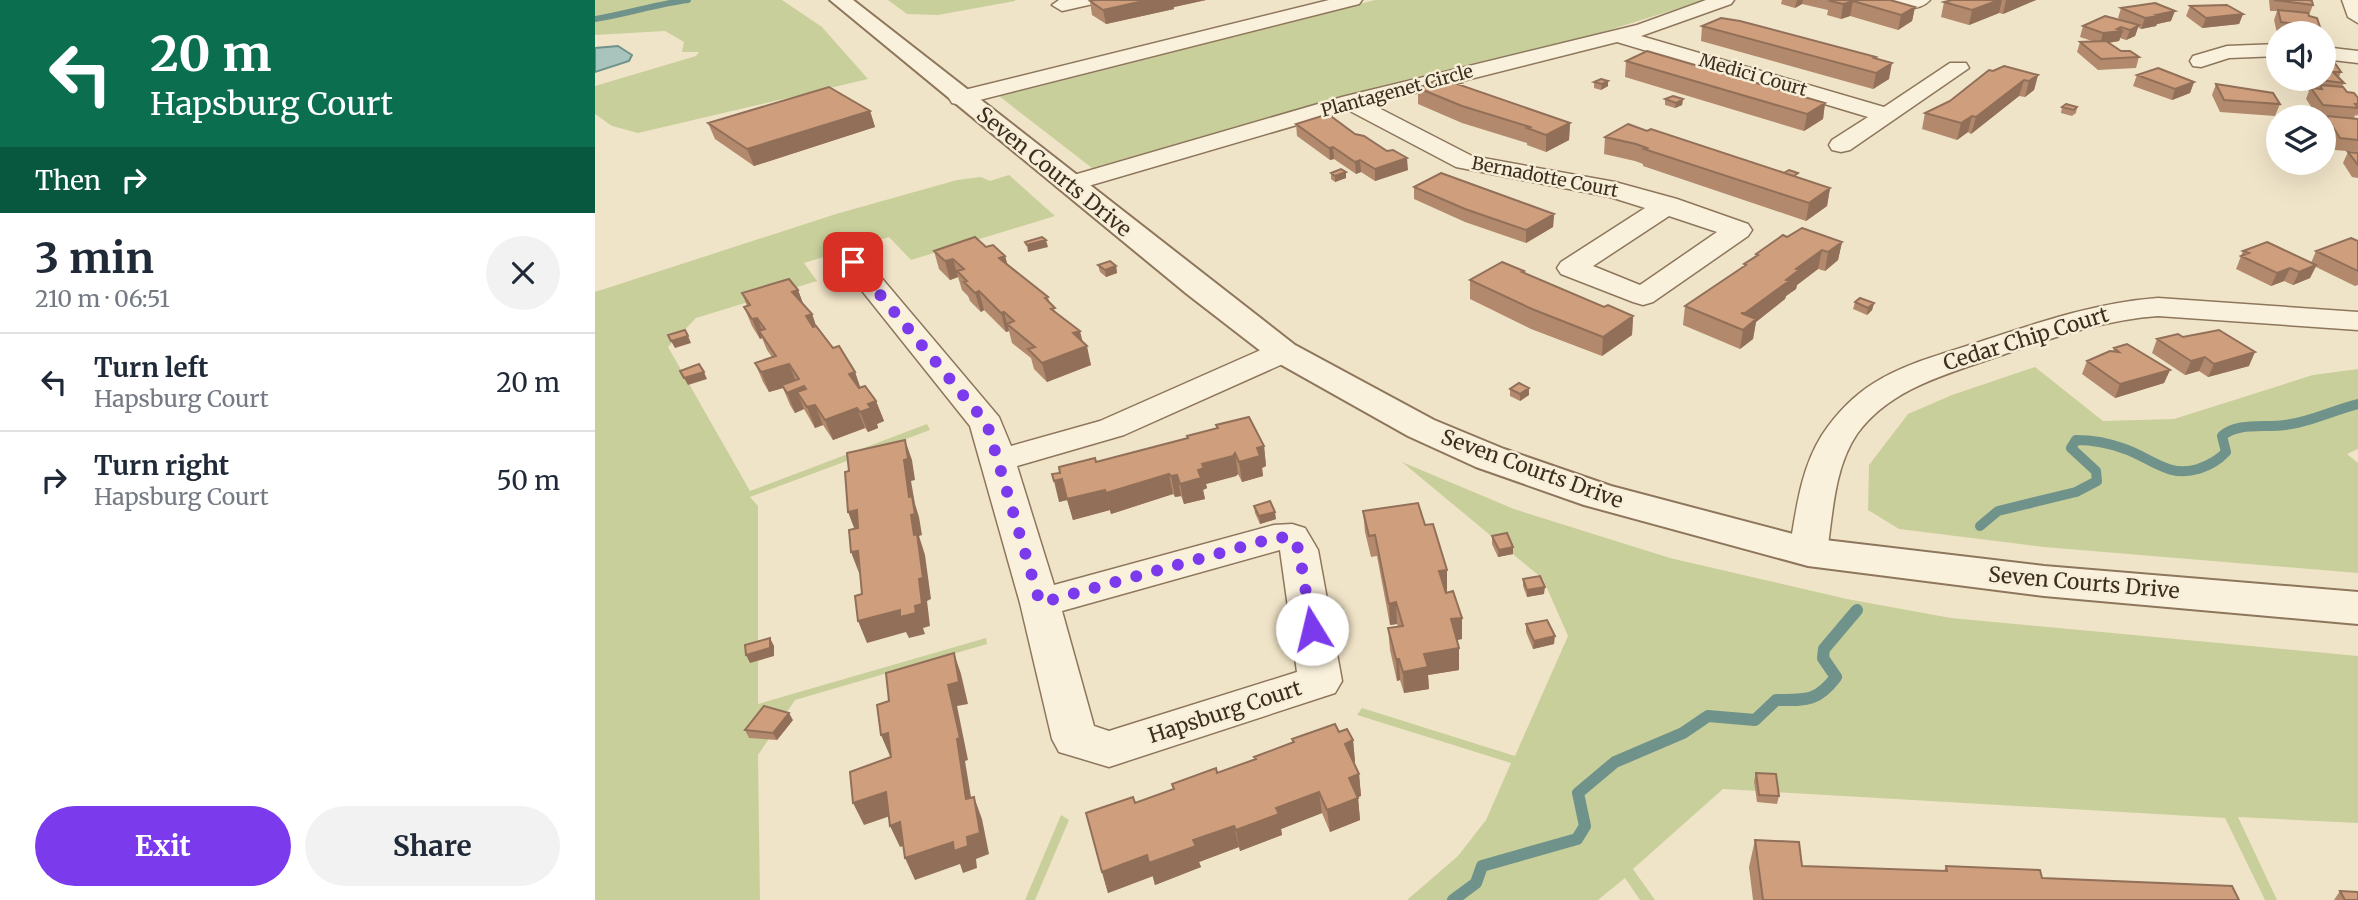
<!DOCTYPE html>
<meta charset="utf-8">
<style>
:root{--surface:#fff;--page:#f2f2f3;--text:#1f2937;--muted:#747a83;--line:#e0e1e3;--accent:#7c3aed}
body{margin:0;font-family:Merriweather,serif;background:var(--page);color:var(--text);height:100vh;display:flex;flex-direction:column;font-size:26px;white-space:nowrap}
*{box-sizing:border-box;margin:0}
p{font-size:23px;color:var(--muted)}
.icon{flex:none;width:38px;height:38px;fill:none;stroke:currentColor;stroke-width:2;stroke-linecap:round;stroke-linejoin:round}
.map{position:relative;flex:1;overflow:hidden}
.panel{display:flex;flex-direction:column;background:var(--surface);width:595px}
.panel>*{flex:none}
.guide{background:#0b6e4f;color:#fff;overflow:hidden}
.tools{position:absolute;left:1671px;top:21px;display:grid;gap:14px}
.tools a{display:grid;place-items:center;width:70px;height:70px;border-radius:50%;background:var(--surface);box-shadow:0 7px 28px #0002;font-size:35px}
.pin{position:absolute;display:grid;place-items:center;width:60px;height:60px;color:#fff;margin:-30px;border-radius:14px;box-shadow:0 4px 10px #0006}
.me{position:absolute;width:77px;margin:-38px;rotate:351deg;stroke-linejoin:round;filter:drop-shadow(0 0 5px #0008)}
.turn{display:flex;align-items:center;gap:24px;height:147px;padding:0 35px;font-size:32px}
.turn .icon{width:91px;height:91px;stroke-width:2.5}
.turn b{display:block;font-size:49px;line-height:60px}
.then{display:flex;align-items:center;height:66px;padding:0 35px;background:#0003;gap:14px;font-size:26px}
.round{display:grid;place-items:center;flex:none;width:74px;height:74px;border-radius:37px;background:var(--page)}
.head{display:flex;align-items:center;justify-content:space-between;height:119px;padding:0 35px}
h1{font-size:42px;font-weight:700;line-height:52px}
.primary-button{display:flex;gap:14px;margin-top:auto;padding:14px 35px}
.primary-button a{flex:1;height:80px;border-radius:42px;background:var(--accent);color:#fff;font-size:28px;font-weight:700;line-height:80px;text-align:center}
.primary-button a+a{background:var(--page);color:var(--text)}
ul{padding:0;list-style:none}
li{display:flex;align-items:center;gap:21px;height:98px;padding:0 35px;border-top:2px solid var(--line)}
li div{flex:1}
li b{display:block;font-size:26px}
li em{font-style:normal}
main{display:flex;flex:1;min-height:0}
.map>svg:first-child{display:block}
</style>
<main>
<section class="panel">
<div class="guide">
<div class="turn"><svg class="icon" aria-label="left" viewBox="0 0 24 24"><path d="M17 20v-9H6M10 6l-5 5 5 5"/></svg><div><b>20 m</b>Hapsburg Court</div></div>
<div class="then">Then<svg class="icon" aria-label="right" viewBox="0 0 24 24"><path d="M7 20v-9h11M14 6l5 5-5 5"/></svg></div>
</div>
<div class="head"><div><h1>3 min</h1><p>210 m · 06:51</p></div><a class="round"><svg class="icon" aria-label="close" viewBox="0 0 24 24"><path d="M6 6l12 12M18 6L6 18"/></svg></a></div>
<ul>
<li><svg class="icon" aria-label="left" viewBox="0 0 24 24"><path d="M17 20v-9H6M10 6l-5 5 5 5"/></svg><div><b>Turn left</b><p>Hapsburg Court</p></div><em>20 m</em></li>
<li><svg class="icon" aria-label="right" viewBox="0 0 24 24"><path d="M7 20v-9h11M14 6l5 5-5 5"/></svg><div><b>Turn right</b><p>Hapsburg Court</p></div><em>50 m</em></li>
</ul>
<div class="primary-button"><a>Exit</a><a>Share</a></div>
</section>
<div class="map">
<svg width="1763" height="900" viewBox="0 0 1763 900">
<rect width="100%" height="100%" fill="#f0e4c8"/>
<!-- green -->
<path fill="#c9cf9b" d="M0,0H187L227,27L273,79L43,133L17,126L0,114V86L101,56L104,52H87L89,42L70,31L0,35Z
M293,0H420V1L343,15L312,14Z
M780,0H1110L1005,33L789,85L497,168L404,96Z
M414,175L460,216L316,260L294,237L209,263L222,281L101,318L73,347L155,491L332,424L335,430L155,497L163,506V704L391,638L392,644L200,700L163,755L165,900H0V292L241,214L362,180L386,177L395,181Z
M1440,367L1508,421L1579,419L1718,375L1763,369V449L1752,454L1763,463V573L1449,547L1304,529L1273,510L1274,465L1313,414L1357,395Z
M807,462L919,509L1075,558L1252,599L1356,618L1763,656V823L1643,817L1682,900H1670L1630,818L1128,789L1038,869L1060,900H1045L1030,878L1003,900H812L863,856L891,820L916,763L762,715L767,708L920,756L973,636L948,579Z
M466,815L474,820L440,900H430Z"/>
<!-- water -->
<path fill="#a9c4bc" stroke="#6f938a" stroke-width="2" d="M23,46L37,55L34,61L0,72V48Z"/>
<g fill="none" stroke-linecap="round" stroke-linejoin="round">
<!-- stream-far2 -->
<path stroke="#6f938a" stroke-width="6" d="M0,19C32,14 61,4 93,0"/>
<!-- stream-far1 -->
<path stroke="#6f938a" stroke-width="10" d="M1385,526L1403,511L1481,492L1502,481L1501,471L1476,448L1481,440C1498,440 1514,443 1530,449C1556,458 1573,478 1603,469C1614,465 1623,461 1631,452L1627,436C1642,422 1669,428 1690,425C1716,422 1738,410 1763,404"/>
<!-- stream -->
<path stroke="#6f938a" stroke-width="12" d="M858,900L881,883L887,866L982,839L990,826L983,793L1020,762L1088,733L1113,716L1160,720L1181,700C1211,700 1222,702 1241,677L1228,658L1229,649L1262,610"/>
<defs>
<path id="minor" d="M464,0H501L498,4L467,11L457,5Z
M734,0H767L764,4L365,105L357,103L354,98L357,93Z
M1111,0H1139L1136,4L1046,36L1289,107L1355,63H1371L1374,68L1255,150L1246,152L1237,150L1234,145L1237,140L1273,117L1022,42L776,104L877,156L1020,182L1082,199L1153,224L1157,230L1153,236L1058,302L1048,305L1038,302L966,274L962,268L966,262L1050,208L1015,197L861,167L753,110L483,189L474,192L465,189L461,184L465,179L747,97L1042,25ZM1074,216L1122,232L1045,285L998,266Z
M1284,0H1335C1323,13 1303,8 1287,4Z
M1747,0H1763V23L1753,17Z
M1684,44V56L1634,58L1606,67L1598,66L1595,61L1598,56L1632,46Z
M1729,47L1763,51V63L1729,59Z
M258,253L268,256L404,417L416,446L505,421L677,345L688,343L699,345L704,352L699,359L529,435L422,466L459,585L679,525L697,524L710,528L723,550L747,681L740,693L514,767L464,752L457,739L425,603L375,426L244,262L248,256ZM685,550L702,672L514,731L499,726L467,611Z
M1563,298L1763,312V330L1563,316C1507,320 1457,338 1404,356C1353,374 1295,388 1262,434C1239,468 1238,513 1232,552L1227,561L1213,565L1199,561L1194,552C1201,512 1205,470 1227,435C1241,414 1258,396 1279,383C1309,364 1344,355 1378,344C1439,324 1498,303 1563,298Z"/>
<path id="tertiary" d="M235,0H258L700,345L839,420L909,449L1016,486L1213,538L1449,566L1763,592V624L1449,596L1213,566L989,505L881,467L813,436L676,359L592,294Z"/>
</defs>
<!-- minor casing -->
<use href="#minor" stroke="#8d765c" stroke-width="3"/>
<!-- tertiary casing -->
<use href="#tertiary" stroke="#8d765c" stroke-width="4"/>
<!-- minor -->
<use href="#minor" fill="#faf1dc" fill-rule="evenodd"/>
<!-- tertiary -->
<use href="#tertiary" fill="#faf1dc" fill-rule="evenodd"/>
</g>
<!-- wall -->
<path fill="#b2896c" d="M499,0H611L579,7V9L511,24L497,15L495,1Z
M1187,0H1295L1320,7L1317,21L1303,30L1255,16L1246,19L1232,15L1233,10L1207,4L1200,8L1186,4Z
M1357,0H1441L1408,14L1404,13L1374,25L1346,17L1349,2Z
M1674,0H1714L1718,5L1714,15L1725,27L1722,33H1682L1679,20L1682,11H1675Z
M1595,6L1648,14L1644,24L1607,28L1591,16Z
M1526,8L1576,21L1562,24L1561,26L1546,29L1543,27L1540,36L1531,40L1525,38L1524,41L1514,43L1526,51L1544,57L1541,68L1503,70L1482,52L1485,42L1497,41L1485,37L1488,26L1531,22L1523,18Z
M1107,26L1281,57V59L1294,79L1278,89L1106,41Z
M1729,58L1746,72L1744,77L1749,83L1747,87L1752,92L1763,98V114L1762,116L1760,115L1759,119H1763V152L1740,150L1729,133V120L1730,117H1723L1711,99L1714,91L1713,90L1709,84L1700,80V79H1729Z
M1031,61L1230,103L1228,119L1209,131L1030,77Z
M1398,71L1443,75L1439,90L1430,97L1424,96L1376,134L1373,132L1362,140L1327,129L1330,113L1355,101Z
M1542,75L1599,82L1595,93L1577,100L1538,86Z
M999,82L1013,86L1006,90L999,88Z
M1621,84L1685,104L1680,116L1625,112L1617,95Z
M866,86L975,123L974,140L951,152L932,145V143L867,123L823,104V88Z
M1070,99H1088L1087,105L1080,108L1070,105Z
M1467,107H1482L1481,113L1477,116L1466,113Z
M275,111L280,127L159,166L120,139L113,123Z
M701,124L813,170L780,181L766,172L761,174L739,159L735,160L702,136Z
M1010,137L1202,177L1235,188L1232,206L1211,221L1048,166V164L1040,161L1009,154Z
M1753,152L1763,153V178L1757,177L1748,163Z
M751,172V178L740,182L736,179V173Z
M819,187L959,214L958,227L931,243L870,222L819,199Z
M1192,237L1247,242L1243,260L1230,271L1223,269L1202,285L1201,289L1191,296L1190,299L1161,322L1158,339L1145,349L1088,325L1090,306L1149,267V264L1160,256L1161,254Z
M1763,241V285L1760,286L1721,267L1715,278L1698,285L1689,281L1676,286L1641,269L1648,251L1716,263L1721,251Z
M391,247L410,256L413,266L453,297L454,301L462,314L488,342L496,365L452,382L439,369L436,358L417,343L414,331L411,332L389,310L386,312L375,301L373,296L367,290L363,277L355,280L344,269L339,251Z
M503,265L521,266L522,273L511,277L505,272Z
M929,271V273L1009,307L1038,316L1037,335L1007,356L936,329L875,299V280Z
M203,290L209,306L217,314L221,326L238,348L260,372L265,388L281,401L289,421L282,424L283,428L273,432L270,428L238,440L228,425L220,428L209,409L200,413L195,405L188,388L174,392L168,382L160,363L177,357L172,350L167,338L165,339L157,326L149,307L152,306L147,293Z
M1260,302L1279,303L1277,310L1272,315L1258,309Z
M1588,337L1654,366L1613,377L1604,371L1590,375L1557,353L1562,339Z
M1519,348L1575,370L1569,383L1520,398L1487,374L1492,361L1518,351Z
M934,388V395L925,401L915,396V389Z
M621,425L669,446L671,466L667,468L668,476L647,482L643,474L641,476L611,484L612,488L608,490L610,499L589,504L586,496L580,497L578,494L516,514L515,510L478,520L472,500L464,502L501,462L592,438V436L621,428Z
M659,506L681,519L665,524L660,513Z
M768,511L830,525L852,570V592H850L867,639L862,640L864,648V670L833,675L834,689L809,693L805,680L802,681L795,650L793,628L803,627L802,624L795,625L782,556L776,557L770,532Z
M897,536L918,547V554L903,557L897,544Z
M928,579L949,594L932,597L928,586Z
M931,624L959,644L938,649L931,632Z
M198,720L182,740L154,738L150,730Z
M744,732L758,740L760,762L759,763L764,774L766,796L763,797L765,820L735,832L727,813L686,829L687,835L645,851L644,847L604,862L606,867L560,885L558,876L513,893L507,872L540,803L660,759L659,757L698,743L697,739Z
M1161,773L1184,796L1182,804L1162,802L1159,781Z
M1160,840L1207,866L1349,871L1351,866L1447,878L1644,900H1158L1154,867Z
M1745,891L1763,900H1739Z"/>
<!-- shaded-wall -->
<path fill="#916f58" d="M553,0H611L579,7V9L511,24L508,10Z
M1202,0H1208L1207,4L1200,8Z
M1404,0H1407L1404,13L1374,25L1377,10Z
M1411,0H1441L1408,14Z
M1258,1L1255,16L1246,19L1248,4Z
M1320,7L1317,21L1303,30L1306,15Z
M1580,11L1576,21L1562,24L1561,26L1546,29L1550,18Z
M1648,14L1644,24L1607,28L1611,18Z
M1544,25L1540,36L1531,40L1535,30Z
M1526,27L1525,31H1528L1524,41L1505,44L1508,33Z
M1297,63L1294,79L1278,89L1281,73Z
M1443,75L1439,90L1430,97L1434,81Z
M1429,80L1424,96L1376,134L1381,117Z
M1013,81V86L1006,90L1007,84Z
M1599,82L1595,93L1577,100L1580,89Z
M1088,99L1087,105L1080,108L1081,103Z
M1230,103L1228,119L1209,131L1212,114Z
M275,111L280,127L159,166L152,149Z
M1377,116L1373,132L1362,140L1366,123Z
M975,123L974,140L951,152V135Z
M738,147L739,159L735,160L734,148Z
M812,158L813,170L780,181V169Z
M765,160L766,172L761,174L760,162Z
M751,172V178L740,182V176Z
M1235,188L1232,206L1211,221L1214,203Z
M959,214L958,227L931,243V230Z
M451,240L453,247L433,252L432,245Z
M1247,242L1243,260L1230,271L1233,252Z
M1227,250L1223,269L1202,285L1201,289L1191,296L1190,299L1161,322L1158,339L1145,349L1148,330L1146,313L1191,280L1201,269Z
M410,256L415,275L404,258Z
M358,259L363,277L355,280L350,261Z
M1721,265L1715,278L1698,285L1704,272Z
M521,266L522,273L511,277L510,270Z
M1695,268L1689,281L1676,286L1682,273Z
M203,290L210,309L197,292Z
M384,291L389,310L386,312L380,293Z
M1279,303L1277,310L1272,315L1273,308Z
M409,312L414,331L411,332L406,313Z
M217,314L224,334L211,316Z
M1038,316L1037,335L1007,356L1008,337Z
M162,318L170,337L164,331L167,338L165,339L157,319Z
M485,331L489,347L492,346L496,365L452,382L447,363L478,333Z
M93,336L96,343L80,348L76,341Z
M1660,352L1654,366L1613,377L1619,364Z
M1610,357L1604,371L1590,375L1596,361Z
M194,364L202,384L187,385L188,388L174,392L166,372Z
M1575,370L1569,383L1520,398L1525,384Z
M109,372L112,379L93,385L89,378Z
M260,372L267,392L254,374Z
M209,386L217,406L220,405L228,425L220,428L212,407L202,392L209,409L200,413L192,393Z
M934,388V395L925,401V394Z
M281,401L289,421L282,424L283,428L273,432L265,412L273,404Z
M262,408L270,428L238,440L230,420Z
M310,440L317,460L320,480L316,481L320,504L324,517L327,535L324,536L330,555L336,599L332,601L335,626L328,628L330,634L314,638L311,632L272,643L263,621L320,606L324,579L319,535L309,460Z
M669,446L671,466L667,468L668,476L647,482L644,462L662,448Z
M640,453L643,474L641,476L611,484L612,488L608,490L610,499L589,504L585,484L603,470L607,464Z
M574,474L578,494L516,514L511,493Z
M582,475L586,496L580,497L576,476Z
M467,479L472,500L464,502L459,481Z
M510,490L515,510L478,520L472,499Z
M262,510L270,531L261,533L253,512Z
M680,512L681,519L665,524L664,516Z
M918,547V554L903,557L904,550Z
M263,551L264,573L256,552Z
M852,570V592L845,593L844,571Z
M950,587L949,594L932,597V590Z
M801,602L802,624L795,625L794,604Z
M867,618V639L856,641V619Z
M960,636L959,644L938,649L939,641Z
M175,638L179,646V656L155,663L151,655Z
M864,648V670L833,675L834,689L809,693L808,672L829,654Z
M359,653L366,674L373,704L362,706L373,760L370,761L380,821L371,799L353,685Z
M801,659H804L805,680L802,681Z
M194,713L198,720L182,740L178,733Z
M293,733L302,754L295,756L286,735Z
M758,740L760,762L752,765L750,744Z
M764,774L766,796L756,800L754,778Z
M291,792L301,814L269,825L258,803Z
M724,792L727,813L686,829L687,835L645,851L641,830L681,808Z
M379,797L387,819L394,854L381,859L382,868L368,873L365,864L320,880L310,858L372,837Z
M763,798L765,820L735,832L732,810Z
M305,822L315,844L305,847L295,826Z
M639,826L644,847L604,862L606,867L560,885L554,863L598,840Z
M552,855L558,876L513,893L507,872Z"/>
<!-- building -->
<path fill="#cf9f7d" stroke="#916f58" stroke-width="2" d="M499,0H553L508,10L495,1Z
M1237,0H1295L1320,7L1306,15L1258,1L1248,4L1235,1Z
M1357,0H1404L1377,10L1349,2Z
M1679,0H1714L1717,1L1718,5Z
M1560,3L1580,11L1561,15L1564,16L1550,18L1526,8Z
M1632,5L1648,14L1611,18L1595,6Z
M1683,10L1713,13L1714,16L1722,18L1725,27L1686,22Z
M1510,16L1544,25L1535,30L1526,27L1522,29L1528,31L1508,33L1488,26Z
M1126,18L1145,21L1281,57L1279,58L1297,63L1281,73L1107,26Z
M1511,41L1526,51H1535L1544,57L1506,59L1485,42Z
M1052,51L1230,103L1212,114L1031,61Z
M1729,58L1737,59L1746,72H1738L1749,83L1717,79H1729Z
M1409,66L1443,75L1434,81L1429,80L1381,117L1377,116L1366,123L1330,113L1355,101L1394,70L1398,71Z
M1563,68L1599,82L1580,89L1542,75Z
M849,77L866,83L862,84L975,123L951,135L932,128L935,127L867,106L823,88Z
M1006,79L1013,81L1007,84L999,82Z
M1621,84L1678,93L1685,104L1629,100Z
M1725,85L1748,87L1752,92L1759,93L1763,98V104H1760L1763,108L1728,105L1716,88L1727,89Z
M234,87L275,111L152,149L113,123Z
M1078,96L1088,99L1081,103L1070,99Z
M1471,104L1482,107L1479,110L1467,107Z
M733,114L760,134L769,136L792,151L798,150L812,158L780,169L765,160L760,162L738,147L734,148L701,124Z
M1731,116L1763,119V140L1745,138Z
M1033,124L1052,131L1056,129L1235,188L1214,203L1049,149L1052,148L1041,144L1010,137Z
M1753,152L1763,153V165Z
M746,169L751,172L740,176L736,173Z
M1194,170L1203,173L1199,176L1189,173Z
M846,173L959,214L931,230L870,209L819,187Z
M1207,228L1247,242L1233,252L1227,250L1201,269L1204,270L1191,280L1194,281L1150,313H1146L1161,319L1148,330L1090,306L1151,265L1149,264L1163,255L1161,254L1188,235L1192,237Z
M380,237L391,247L398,245L410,256L404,258L453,297L450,298L460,308L456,309L485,331L478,333L492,346L447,363L433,349L440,347L412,324L419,321L409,312L406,313L384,291L380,293L369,282L372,281L362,271L369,269L358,259L350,261L339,251Z
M447,237L451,240L432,245L430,242Z
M1756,238L1763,241V271L1721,251Z
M1672,242L1721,265L1704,272L1695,268L1682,273L1646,256L1654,253L1648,251Z
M515,261L521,266L510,270L503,265Z
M907,262L929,271L927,272L1009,307L1013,305L1038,316L1008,337L937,309L875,280Z
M194,279L203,290L197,292L217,314L211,316L218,327L221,326L238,348L244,346L260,372L254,374L264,388L270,386L281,401L273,404L276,408L265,412L262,408L230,420L220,405L212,407L202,392L211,389L209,386L192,393L187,385L204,379L194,364L166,372L160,363L181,356L164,331L170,329L162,318L157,319L149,307L155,305L147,293Z
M1265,298L1279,303L1273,308L1260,302Z
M90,330L93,336L76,341L73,335Z
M1624,330L1660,352L1619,364L1610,357L1596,361L1562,339L1583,334L1588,337Z
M1532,344L1575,370L1525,384L1492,361L1515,351L1524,352L1519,348Z
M104,364L109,372L89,378L85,371Z
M924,383L934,388L925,394L915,389Z
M654,417L669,446L662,448L665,456L644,462L640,453L638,456L607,464L609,468L603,470L606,478L585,484L582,475L576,476L574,474L511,493L510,490L472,499L467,479L459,481L457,474L465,473L464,467L500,458L501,462L593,438L592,436L623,428L621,425Z
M310,440L313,459L309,460L314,497L317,496L320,514L316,515L319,535L322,534L328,578L324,579L327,604L320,606L321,613L305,617V610L263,621L260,596L267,594L263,551L256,552L254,530L263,528L262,510L253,512L250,472L254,471L252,453Z
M675,501L680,512L664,516L659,506Z
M823,503L830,525L838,524L852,570L844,571L851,593L858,591L867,618L856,619L864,648L829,654L833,667L808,672L804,659H801L793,628L808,626L801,602L794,604L780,535L774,536L768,511Z
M912,533L918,547L904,550L897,536Z
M945,576L950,587L932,590L928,579Z
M952,620L960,636L939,641L931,624Z
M175,638V648L151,655L150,645Z
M359,653L364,682L353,685L365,738L362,739L371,799L379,797L385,833L372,837L373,846L359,851L358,842L310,858L305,822L295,826L291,792L258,803L255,772L296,757L293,733L286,735L282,705L294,701L291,673Z
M169,706L194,713L178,733L150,730Z
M740,724L744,732L752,729L758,740L750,744L764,774L754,778L763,798L732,810L724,792L681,808L684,814L641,830L639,826L598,840L601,846L554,863L552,855L507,872L491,813L538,797L540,803L579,789L577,784L621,768L622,773L661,759L659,757L699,742L697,739Z
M1161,773L1181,774L1184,796L1164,795Z
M1160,840L1204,842L1207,866L1352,871L1351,866L1445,870L1447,878L1637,886L1644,900H1168Z
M1745,891L1763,892V900H1750Z"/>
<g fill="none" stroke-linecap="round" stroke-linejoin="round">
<!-- route -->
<path stroke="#7c3aed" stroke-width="12" stroke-dasharray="0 21.6" d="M258,262L392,424L445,603L679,538L697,537L704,550L717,629"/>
</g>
<g text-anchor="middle" stroke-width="5" stroke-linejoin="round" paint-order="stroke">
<!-- far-street labels -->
<g font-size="18" fill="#3d2e20" stroke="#f7eed8">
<text transform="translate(1158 75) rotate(16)" y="6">Medici Court</text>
<text transform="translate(802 91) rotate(-15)" y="6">Plantagenet Circle</text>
<text transform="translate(950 177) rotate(11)" y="6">Bernadotte Court</text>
</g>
<!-- street labels -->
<g font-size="21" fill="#3d2e20" stroke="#f7eed8">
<text transform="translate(459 172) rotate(39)" y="7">Seven Courts Drive</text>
<text transform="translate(1431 339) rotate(-17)" y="7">Cedar Chip Court</text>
<text transform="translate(937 469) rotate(20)" y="7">Seven Courts Drive</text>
<text transform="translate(1489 583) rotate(5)" y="7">Seven Courts Drive</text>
<text transform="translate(630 712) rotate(-18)" y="7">Hapsburg Court</text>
</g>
</g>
</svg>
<div class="tools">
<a><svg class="icon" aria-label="sound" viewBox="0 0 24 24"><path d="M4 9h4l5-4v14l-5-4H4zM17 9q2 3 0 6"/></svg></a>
<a><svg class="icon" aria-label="layers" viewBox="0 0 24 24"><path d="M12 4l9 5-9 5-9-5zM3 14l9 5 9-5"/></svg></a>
</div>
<div class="pin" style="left:258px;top:262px;background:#d93025"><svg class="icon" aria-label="arrive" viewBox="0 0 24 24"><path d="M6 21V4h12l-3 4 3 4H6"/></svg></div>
<svg class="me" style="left:717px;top:629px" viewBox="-20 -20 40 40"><circle r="19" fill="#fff"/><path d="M0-13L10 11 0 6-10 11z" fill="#7c3aed"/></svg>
</div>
</main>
